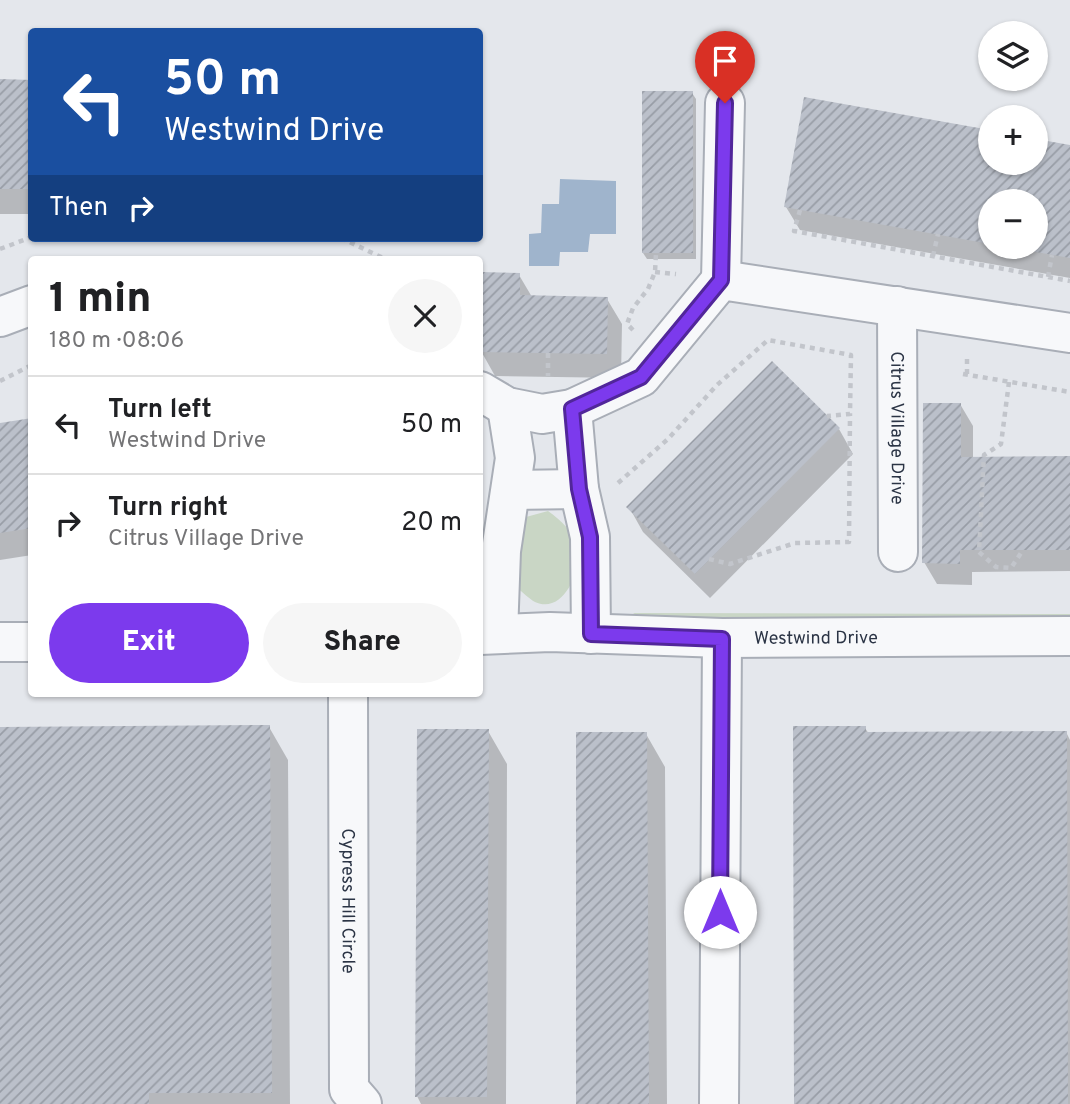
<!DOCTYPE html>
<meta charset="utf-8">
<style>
:root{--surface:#fff;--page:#f6f6f6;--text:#202124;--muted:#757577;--line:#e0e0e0;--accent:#7c3aed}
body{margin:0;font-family:Overpass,sans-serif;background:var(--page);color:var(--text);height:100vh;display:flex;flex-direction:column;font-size:26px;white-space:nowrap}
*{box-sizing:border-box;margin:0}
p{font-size:23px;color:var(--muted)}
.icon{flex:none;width:38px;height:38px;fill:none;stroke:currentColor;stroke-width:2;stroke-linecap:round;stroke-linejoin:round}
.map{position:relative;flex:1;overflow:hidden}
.side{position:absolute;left:28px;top:256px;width:455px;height:441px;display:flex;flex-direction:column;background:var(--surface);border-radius:7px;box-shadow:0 2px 5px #0004}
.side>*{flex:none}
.banner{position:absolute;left:28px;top:28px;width:455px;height:214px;border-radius:7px;box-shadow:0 2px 5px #0004;background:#1a4fa0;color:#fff;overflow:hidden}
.tools{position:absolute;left:978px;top:21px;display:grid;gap:14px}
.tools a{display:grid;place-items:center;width:70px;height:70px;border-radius:50%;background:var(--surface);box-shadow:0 2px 5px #0004;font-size:35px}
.pin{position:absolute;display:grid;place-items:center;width:60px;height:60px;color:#fff;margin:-72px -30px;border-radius:50% 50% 50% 0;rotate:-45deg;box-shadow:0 0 7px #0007}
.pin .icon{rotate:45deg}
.me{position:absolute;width:77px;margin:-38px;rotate:0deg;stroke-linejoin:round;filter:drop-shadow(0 0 5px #0008)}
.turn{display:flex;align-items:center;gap:24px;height:147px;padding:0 21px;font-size:32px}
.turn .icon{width:91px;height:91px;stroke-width:2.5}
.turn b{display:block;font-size:49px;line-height:60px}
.then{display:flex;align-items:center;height:66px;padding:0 21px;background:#0003;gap:14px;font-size:26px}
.round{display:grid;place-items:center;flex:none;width:74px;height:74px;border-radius:37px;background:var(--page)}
.overview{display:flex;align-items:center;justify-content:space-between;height:119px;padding:0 21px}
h1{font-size:42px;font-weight:800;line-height:52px}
.primary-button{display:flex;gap:14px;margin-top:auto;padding:14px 21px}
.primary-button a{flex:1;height:80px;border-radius:42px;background:var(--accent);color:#fff;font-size:28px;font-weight:800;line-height:80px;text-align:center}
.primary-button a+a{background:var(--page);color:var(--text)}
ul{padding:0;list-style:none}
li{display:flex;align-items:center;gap:21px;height:98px;padding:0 21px;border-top:2px solid var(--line)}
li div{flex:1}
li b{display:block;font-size:26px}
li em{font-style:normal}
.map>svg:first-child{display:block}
</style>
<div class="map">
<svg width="1070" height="1104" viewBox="0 0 1070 1104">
<defs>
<pattern id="building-hatch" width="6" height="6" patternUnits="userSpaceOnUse" patternTransform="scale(1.75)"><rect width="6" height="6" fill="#bbc0ca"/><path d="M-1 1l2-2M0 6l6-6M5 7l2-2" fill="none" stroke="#989da6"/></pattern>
</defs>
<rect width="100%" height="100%" fill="#e4e7ec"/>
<!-- green -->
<path fill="#c9d6c5" d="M548,511C562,521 573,531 577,549C582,571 563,615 535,602C529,599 523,592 517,588V538L526,517Z
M633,613L1070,614V623L645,620Z"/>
<!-- water -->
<path fill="#9fb4cc" d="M560,179L616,181V234H590L588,252H560L559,266H529V234L541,233L542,204H559Z"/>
<!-- shadow -->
<path fill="#0003" fill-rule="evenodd" d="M0,81H32V214H0Z
M692,93L696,99V259H647L643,253Z
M805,99L990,132V163H1036V140L1070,146V278L800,230L786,207ZM990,201H1036V247H990Z
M519,275L532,297L607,299L622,324L621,378L495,376L481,351Z
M960,404L973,426V459L1070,458V571L972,572V585L937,584L924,562Z
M32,420V555L0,560V425Z
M839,429L853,454L710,598L643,532L629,507Z
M269,727L288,760L290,1104H0V729Z
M865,728L869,734L1066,732L1070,740V1104H796Z
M488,731L507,764L506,1104H421L417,1096Z
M646,734L665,767L667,1104H577Z"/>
<!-- building -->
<path fill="url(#building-hatch)" d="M0,79L32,80V189H0Z
M642,91H693V253H642Z
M804,97L990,130V163H1036V139L1070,145V258L1008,247H1036V201H990V244L784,207Z
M480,272L520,273V295L608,297L607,354L480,352Z
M772,361L840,428L695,574L626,507Z
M923,403H961V457L1070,456V550H960V564L922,563Z
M32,418V528L0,533V423Z
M270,725L272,1093H149V1104H0V727Z
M793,726H866V732L1067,731L1068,1104H794Z
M417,729H489L487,1097H415Z
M576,732H647L649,1104H576Z"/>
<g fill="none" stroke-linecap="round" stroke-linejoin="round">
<defs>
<g id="minor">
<path d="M721,280L725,103"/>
<path id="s1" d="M897,306L898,552"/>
<path d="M0,317L32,305"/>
<path d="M480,391L507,407L542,414L572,409L641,377L721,280L1070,333"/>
<path d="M572,409L579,489L590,537L591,634"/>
<path d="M511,490L579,489"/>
<path d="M498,634L501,551L515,458L507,407"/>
<path id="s2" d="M480,635L550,632L722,638L1070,636"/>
<path d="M0,642H32"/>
<path id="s3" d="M348,693L349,1089L362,1104"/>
<path d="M719,1104L722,638"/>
</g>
</defs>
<!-- minor casing -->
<use href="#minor" stroke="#a9aeb7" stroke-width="42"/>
<!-- path -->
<path stroke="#c2c5cb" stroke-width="4.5" stroke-dasharray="5 5" stroke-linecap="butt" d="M800,210L794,231L1070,281
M341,238L385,259
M0,249L32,237
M933,256L938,234
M655,272L676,274
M1048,277L1052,255
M633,330L627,324L633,308L648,289L655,272L656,253
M548,353V376
M963,374L1070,392
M967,374V355
M0,381L32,365
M1009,382L1001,444L984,455L979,552L996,567L1011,568L1023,550
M618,483L668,439L717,385L768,340L851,355L850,414L827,416
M709,559L730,564L795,543L849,542L850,414"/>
<!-- minor -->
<use href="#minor" stroke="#f7f8fa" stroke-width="38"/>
</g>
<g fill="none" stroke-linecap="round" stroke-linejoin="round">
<defs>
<path id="route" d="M720,912L722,639L591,634L590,537L579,489L572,409L641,377L721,280L725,103"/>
</defs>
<!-- route casing -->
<use href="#route" stroke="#51269a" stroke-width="18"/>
<!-- route -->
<use href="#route" stroke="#7c3aed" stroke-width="12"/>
</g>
<g text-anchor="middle" stroke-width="5" stroke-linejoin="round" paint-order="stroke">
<!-- street labels -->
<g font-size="18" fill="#2b3445" stroke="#f4f6f9">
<text dy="6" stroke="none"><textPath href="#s1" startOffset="122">Citrus Village Drive</textPath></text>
<text dy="6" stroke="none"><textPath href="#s2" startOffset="336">Westwind Drive</textPath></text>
<text dy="6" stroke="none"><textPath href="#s3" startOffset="208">Cypress Hill Circle</textPath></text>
</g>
</g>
</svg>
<div class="tools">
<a><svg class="icon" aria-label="layers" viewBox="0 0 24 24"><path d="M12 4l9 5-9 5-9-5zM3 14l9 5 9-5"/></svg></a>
<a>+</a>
<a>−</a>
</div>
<div class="pin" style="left:725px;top:103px;background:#d93025"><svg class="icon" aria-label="arrive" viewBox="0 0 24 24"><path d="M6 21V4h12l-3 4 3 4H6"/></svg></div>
<svg class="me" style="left:720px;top:912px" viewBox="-20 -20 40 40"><circle r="19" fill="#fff"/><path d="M0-13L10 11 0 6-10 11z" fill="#7c3aed"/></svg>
<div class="banner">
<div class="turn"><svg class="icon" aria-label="left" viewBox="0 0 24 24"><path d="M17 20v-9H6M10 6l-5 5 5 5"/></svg><div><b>50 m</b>Westwind Drive</div></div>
<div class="then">Then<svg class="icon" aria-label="right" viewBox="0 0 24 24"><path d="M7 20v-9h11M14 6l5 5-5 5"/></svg></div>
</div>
<section class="side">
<div class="overview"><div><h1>1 min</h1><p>180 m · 08:06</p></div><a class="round"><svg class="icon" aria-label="close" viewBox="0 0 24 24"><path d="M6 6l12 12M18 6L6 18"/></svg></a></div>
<ul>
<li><svg class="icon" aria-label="left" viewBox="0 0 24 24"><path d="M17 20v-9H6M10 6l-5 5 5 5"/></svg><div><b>Turn left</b><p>Westwind Drive</p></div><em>50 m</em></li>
<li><svg class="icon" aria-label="right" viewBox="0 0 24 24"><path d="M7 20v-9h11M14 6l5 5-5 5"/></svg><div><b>Turn right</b><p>Citrus Village Drive</p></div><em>20 m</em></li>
</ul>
<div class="primary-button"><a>Exit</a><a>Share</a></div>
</section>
</div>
